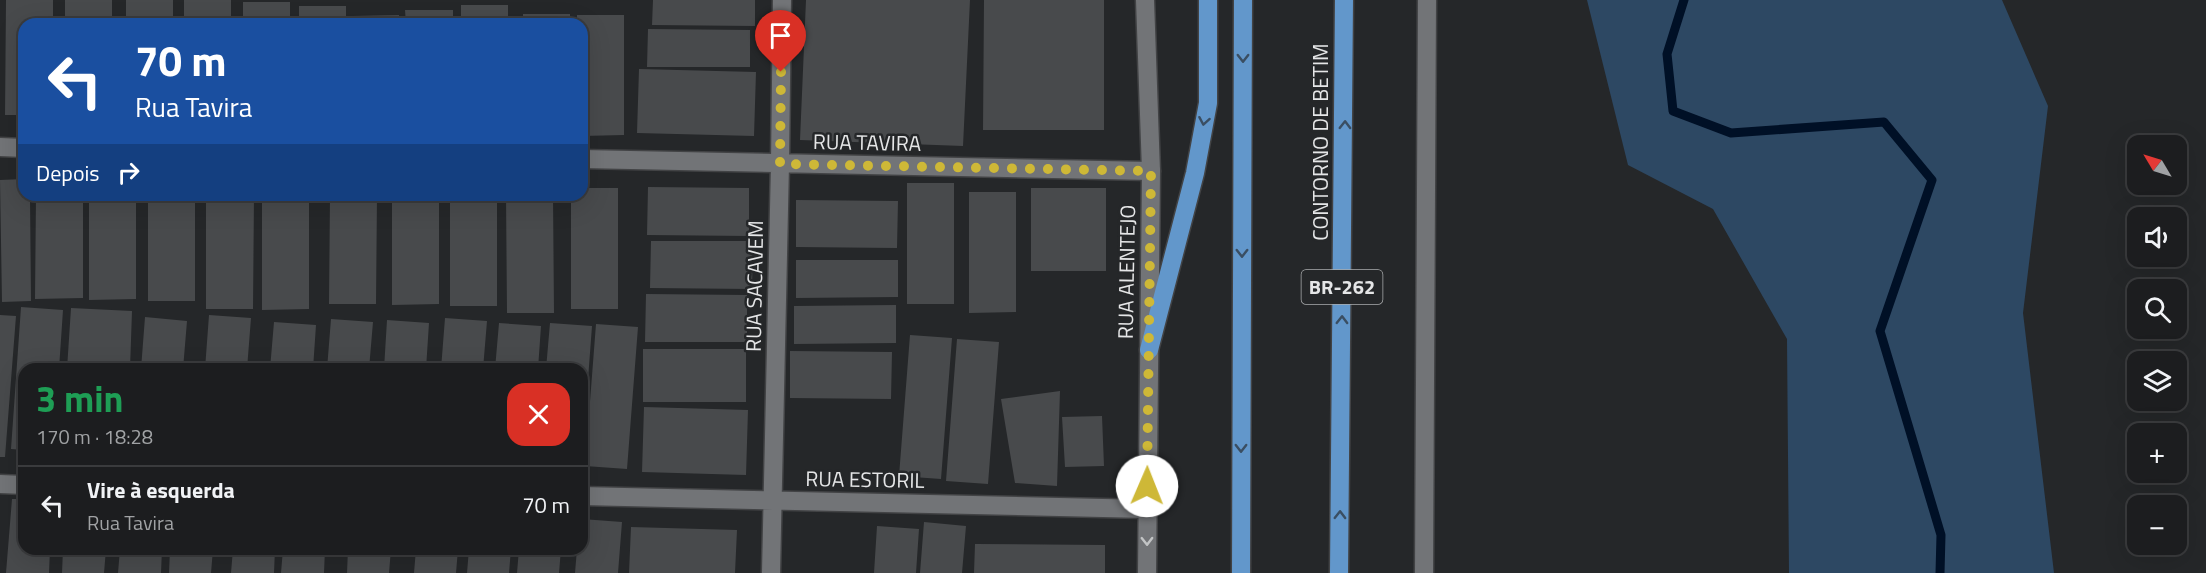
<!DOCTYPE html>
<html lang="pt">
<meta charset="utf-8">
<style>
:root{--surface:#1c1d1f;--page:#292a2c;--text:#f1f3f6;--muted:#a0a2a4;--line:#3a3b3d}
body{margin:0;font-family:"Titillium Web",sans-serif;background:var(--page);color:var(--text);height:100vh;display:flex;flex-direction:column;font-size:22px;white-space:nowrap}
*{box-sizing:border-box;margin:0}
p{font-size:20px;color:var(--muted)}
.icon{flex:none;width:33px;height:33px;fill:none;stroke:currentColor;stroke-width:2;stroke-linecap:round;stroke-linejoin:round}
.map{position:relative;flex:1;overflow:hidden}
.side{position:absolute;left:18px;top:363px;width:570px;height:192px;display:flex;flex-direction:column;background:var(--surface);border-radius:18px;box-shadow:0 6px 24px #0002,0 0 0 2px var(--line)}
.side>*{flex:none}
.hud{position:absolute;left:18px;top:18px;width:570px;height:183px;border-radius:18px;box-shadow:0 6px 24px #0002,0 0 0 2px var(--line);background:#1a4fa0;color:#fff;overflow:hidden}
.needle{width:39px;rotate:308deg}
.buttons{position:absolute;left:2127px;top:135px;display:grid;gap:12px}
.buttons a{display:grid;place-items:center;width:60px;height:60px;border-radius:12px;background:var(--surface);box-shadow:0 6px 24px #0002,0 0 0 2px var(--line);font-size:30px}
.pin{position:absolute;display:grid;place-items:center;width:51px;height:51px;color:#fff;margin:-62px -26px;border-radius:50% 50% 50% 0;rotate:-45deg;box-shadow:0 0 6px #0007}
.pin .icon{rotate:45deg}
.me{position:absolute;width:66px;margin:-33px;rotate:1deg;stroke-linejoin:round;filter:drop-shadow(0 0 4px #0008)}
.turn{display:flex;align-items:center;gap:21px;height:126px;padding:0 18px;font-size:27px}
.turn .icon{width:78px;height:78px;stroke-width:2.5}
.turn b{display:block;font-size:42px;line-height:51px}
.then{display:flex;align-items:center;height:57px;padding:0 18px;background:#0003;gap:12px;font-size:22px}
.round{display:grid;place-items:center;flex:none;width:63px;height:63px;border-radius:18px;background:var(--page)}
.head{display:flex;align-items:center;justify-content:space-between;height:102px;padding:0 18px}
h1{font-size:36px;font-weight:700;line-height:45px;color:#1e9e55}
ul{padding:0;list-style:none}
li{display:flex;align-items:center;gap:18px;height:78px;padding:0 18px;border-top:2px solid var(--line)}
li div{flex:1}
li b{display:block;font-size:22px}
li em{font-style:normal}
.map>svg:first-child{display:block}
</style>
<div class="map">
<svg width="2206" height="573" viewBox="0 0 2206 573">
<rect width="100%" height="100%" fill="#252729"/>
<!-- green -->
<path fill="#2d4863" d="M1587,0H2002L2048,106L2023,313L2054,573H1789L1787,339L1713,209L1628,165Z"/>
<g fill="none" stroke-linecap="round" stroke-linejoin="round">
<!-- stream -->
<path stroke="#001026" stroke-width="9" d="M1684,0L1667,54L1673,111L1731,133L1884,122L1932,180L1880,331L1941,535L1940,573"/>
</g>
<!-- building -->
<path fill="#484a4c" d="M6,0H53V24H24V115H5Z
M65,0H112V24H65Z
M126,0H173V24H126Z
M184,0H231V24H184Z
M653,0H755V26L652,25Z
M806,0H970L963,146L800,140Z
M984,0H1104V130H983Z
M243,2H290V24H243Z
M461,5H508V24H461Z
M299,6H346V24H299Z
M405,10H453V24H406Z
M523,14H570V24H523Z
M399,15V24H352V16Z
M577,15H624V135L582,136V24H577Z
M648,29L750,30V67H647Z
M639,69L756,72L754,136L637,133Z
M24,179V195H30L31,301L2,302L0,180Z
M907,183H954V304H907Z
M648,187L749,188V236L647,235Z
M582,188H618V309H571V195H582Z
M1031,188H1106V271H1031Z
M969,192H1016V312L969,313Z
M36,195H83V298L35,299Z
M89,195H136V299L89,300Z
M148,195H195V301H148Z
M206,195H254L253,309H206Z
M262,195H309V309L262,310Z
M330,195H377L376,304H329Z
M392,195H439V304L392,305Z
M450,195H497V306H450Z
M506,195H553L554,313H507Z
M796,200L898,201L897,248L796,247Z
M651,241H753L752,289L650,288Z
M796,260H898V297L796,298Z
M646,294L747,295V342H645Z
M896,305V343L794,344V306Z
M21,307L63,310L59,369H24V450L11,449Z
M71,308L132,311L130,369H67Z
M0,315L16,316L5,457H0Z
M209,315L251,318L247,369H205Z
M145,317L187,321L183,369H141Z
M445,318L487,321L483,369H441Z
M331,319L373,322L369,369H327Z
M387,320L429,323L426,369H384Z
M274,322L316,325L313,369H270Z
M499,323L541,326L538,369H495Z
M550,323L592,326L584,433L582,369H546Z
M596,324L638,327L627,469L585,466Z
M910,335L952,338L941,479L899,476Z
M957,339L999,342L988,484L946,481Z
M643,349H746V402H643Z
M790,351L892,352L891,399L790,398Z
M1060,391L1057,486L1015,483L1001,399Z
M644,407L748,410L746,475L642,472Z
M1102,416L1104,466L1065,467L1062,417Z
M12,499H24V549H50L49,573H6Z
M582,519L622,522L618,573H575L577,549H582Z
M924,522L966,526L962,573H920Z
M877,526L919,529L916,573H874Z
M631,527L737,530L735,573H629Z
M975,544L1105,545V573H974Z
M63,549H106L104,573H62Z
M120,549H162L161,573H118Z
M170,549H213L211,573H169Z
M233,549H275L274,573H231Z
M283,549H325L324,573H281Z
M348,549H391L389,573H347Z
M416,549H458L456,573H414Z
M469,549H511L509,573H467Z
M519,549H561L559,573H517Z"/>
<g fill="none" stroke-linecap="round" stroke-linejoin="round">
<defs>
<path id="street" d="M0,147L24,148
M582,159L1151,171
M0,484L24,485
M582,496L1146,509
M771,573L780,164L782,0"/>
<path id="secondary" d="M1145,0L1151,171L1147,573
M1424,573L1427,0"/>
<path id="highway" d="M1149,350L1195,173L1208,103V0
M1241,573L1243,0
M1339,573L1344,0"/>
</defs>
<!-- street casing -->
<use href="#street" stroke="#424345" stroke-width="21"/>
<!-- secondary casing -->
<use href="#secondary" stroke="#424345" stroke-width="21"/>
<!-- highway casing -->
<use href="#highway" stroke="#424345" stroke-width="21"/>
<!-- street -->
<use href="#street" stroke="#727477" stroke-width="18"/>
<!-- secondary -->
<use href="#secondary" stroke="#727477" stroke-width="18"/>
<!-- highway -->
<use href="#highway" stroke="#6297cb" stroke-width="18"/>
</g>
<!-- one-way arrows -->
<defs><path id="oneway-chevron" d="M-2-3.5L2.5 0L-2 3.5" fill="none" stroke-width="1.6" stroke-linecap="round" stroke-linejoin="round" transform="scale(1.5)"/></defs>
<g stroke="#3a4e62">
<use href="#oneway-chevron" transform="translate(1243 58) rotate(90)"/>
<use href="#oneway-chevron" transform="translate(1204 121) rotate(100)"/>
<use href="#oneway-chevron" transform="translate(1345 125) rotate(-89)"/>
<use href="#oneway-chevron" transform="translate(1242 253) rotate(90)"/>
<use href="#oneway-chevron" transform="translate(1342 320) rotate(-89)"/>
<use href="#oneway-chevron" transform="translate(1241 448) rotate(90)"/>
<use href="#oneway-chevron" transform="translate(1340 515) rotate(-89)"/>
</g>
<use stroke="#c2c4c5" href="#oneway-chevron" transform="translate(1147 541) rotate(89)"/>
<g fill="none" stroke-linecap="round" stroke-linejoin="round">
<!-- route -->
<path stroke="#ceb837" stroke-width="10" stroke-dasharray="0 18" d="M781,72L780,164L1151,171L1147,486"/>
</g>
<g text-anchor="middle" stroke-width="5" stroke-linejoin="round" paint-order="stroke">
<!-- shield labels -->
<rect fill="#252729" stroke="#abadae" stroke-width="1.5" x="1301.5" y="270" width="81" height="34" rx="4.5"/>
<g font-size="20" font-weight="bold" fill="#e5e6e7">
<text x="1342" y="294">BR-262</text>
</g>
<!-- street labels -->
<g font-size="21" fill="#e5e6e7" stroke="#252729">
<text transform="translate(1321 142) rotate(-90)" y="7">CONTORNO DE BETIM</text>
<text transform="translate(867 143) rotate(1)" y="7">RUA TAVIRA</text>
<text transform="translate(1127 272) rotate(-89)" y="7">RUA ALENTEJO</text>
<text transform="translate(755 286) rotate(-89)" y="7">RUA SACAVEM</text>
<text transform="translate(865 480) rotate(1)" y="7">RUA ESTORIL</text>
</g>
</g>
</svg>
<div class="buttons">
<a><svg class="needle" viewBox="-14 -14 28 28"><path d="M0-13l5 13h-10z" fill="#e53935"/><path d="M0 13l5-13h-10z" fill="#a0a2a4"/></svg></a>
<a><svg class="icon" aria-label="sound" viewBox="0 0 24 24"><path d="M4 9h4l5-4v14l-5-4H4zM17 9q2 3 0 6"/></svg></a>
<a><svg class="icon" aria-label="search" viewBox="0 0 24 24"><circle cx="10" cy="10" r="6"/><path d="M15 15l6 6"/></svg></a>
<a><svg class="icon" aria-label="layers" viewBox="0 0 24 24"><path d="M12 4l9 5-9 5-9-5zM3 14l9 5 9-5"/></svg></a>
<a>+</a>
<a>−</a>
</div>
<div class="pin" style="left:781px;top:72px;background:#d93025"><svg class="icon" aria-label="arrive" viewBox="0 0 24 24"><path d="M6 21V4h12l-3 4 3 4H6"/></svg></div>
<svg class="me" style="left:1147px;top:486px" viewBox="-20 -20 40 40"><circle r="19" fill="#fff"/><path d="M0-13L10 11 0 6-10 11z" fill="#ceb837"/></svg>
<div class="hud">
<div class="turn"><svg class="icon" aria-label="left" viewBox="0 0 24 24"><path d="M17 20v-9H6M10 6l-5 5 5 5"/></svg><div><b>70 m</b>Rua Tavira</div></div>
<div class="then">Depois<svg class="icon" aria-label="right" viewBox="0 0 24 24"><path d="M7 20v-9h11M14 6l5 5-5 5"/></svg></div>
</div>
<section class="side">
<div class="head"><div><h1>3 min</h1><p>170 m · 18:28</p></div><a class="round" style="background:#d93025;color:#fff"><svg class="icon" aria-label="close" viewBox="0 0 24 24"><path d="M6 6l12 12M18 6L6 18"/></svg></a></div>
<ul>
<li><svg class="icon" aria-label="left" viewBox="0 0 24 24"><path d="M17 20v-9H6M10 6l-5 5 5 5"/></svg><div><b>Vire à esquerda</b><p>Rua Tavira</p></div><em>70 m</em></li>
</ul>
</section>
</div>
